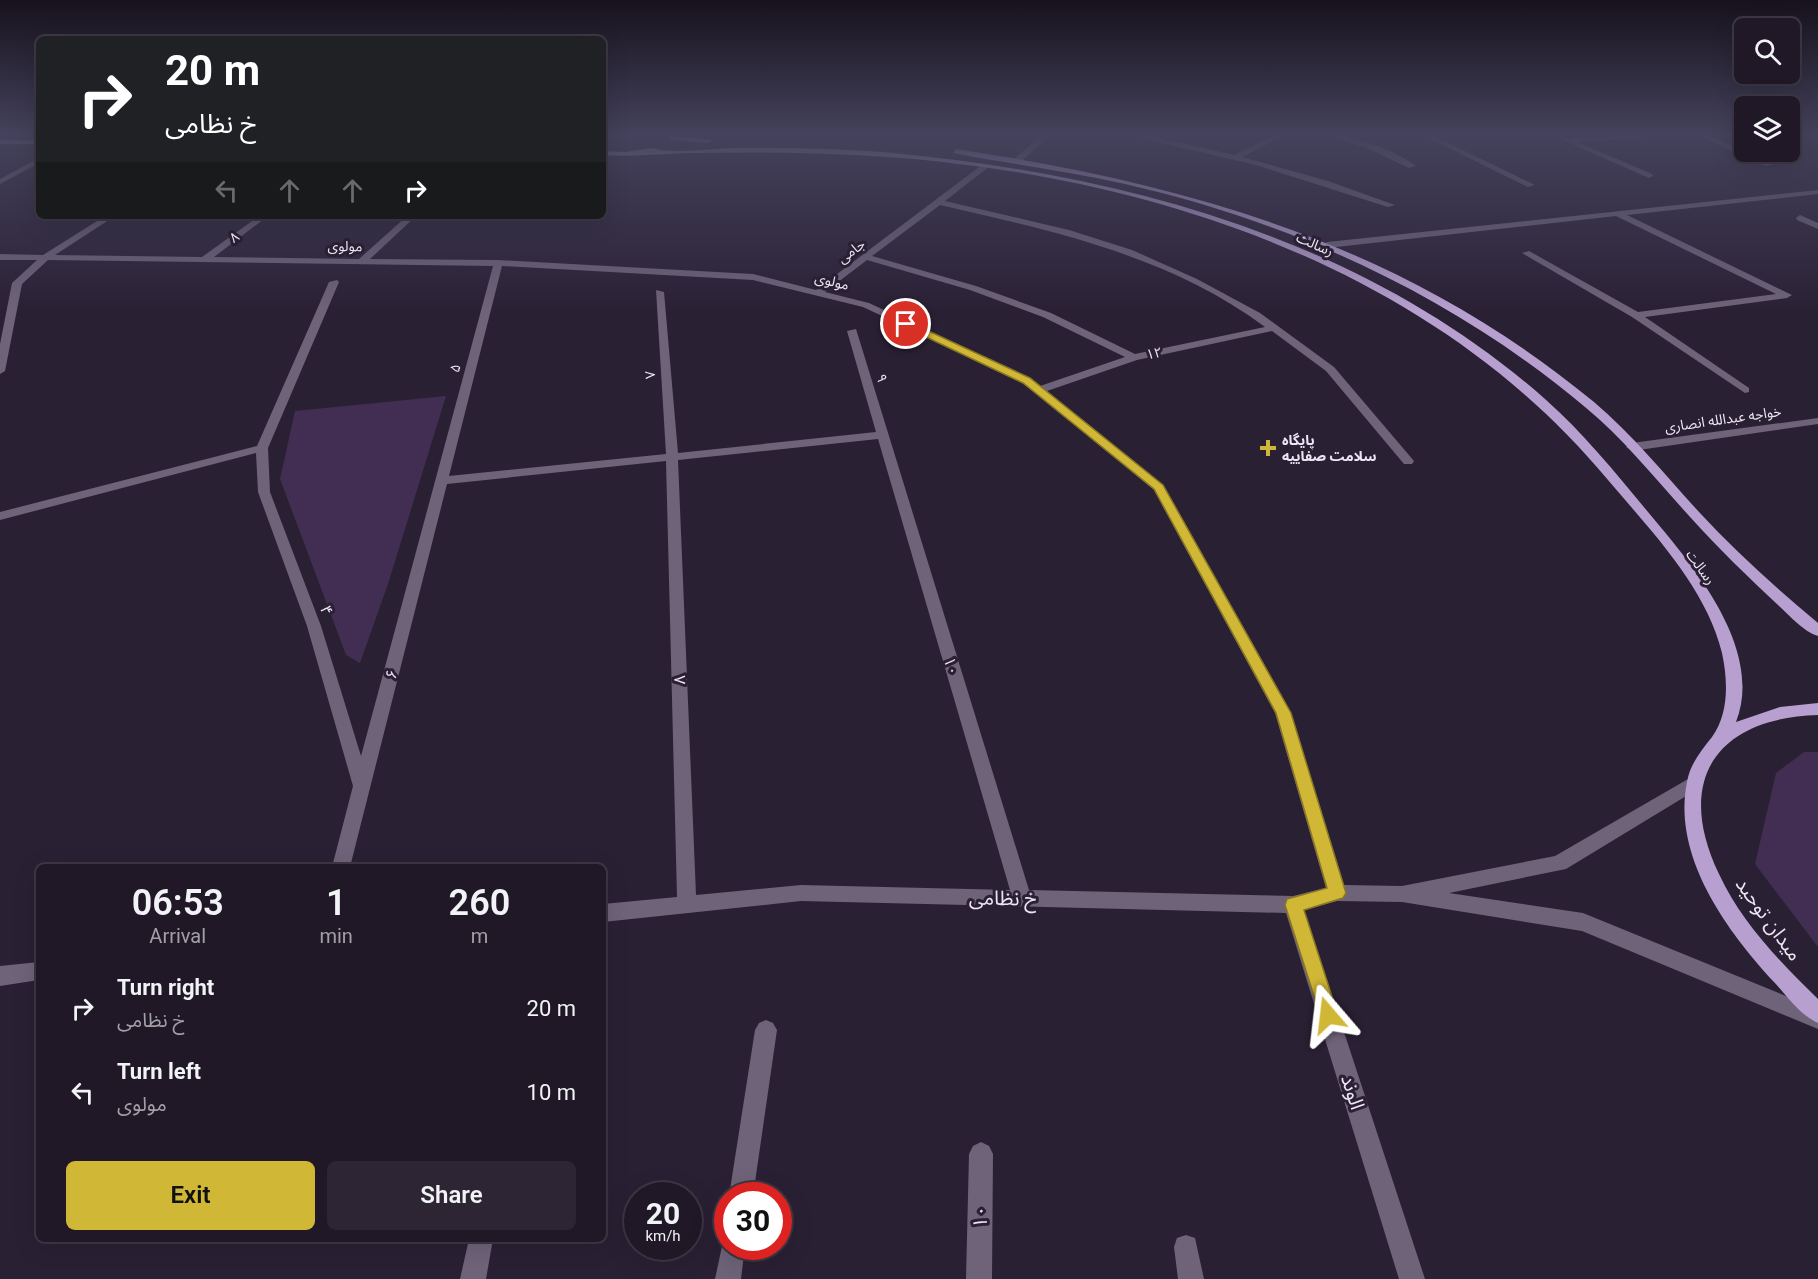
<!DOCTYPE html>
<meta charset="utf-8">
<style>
:root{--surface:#201827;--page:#2d2533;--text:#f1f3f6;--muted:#a2a0a7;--line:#3d3744;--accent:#d1b736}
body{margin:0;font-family:Roboto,"Noto Sans Arabic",sans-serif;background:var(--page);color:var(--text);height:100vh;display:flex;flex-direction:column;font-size:22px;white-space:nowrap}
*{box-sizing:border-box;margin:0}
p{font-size:20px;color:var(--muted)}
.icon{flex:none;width:33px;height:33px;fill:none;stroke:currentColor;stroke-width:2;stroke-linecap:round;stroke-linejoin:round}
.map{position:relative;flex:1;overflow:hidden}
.panel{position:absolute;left:36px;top:864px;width:570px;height:378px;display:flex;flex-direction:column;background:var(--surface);border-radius:9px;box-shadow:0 6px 24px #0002,0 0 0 2px var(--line)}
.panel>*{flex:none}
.top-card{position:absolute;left:36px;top:36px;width:570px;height:183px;border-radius:9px;box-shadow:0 6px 24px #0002,0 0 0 2px var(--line);background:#202124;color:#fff;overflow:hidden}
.fabs{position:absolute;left:1734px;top:18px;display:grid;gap:12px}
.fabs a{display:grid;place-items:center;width:66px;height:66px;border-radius:9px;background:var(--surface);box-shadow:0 6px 24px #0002,0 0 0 2px var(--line);font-size:30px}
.speed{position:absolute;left:624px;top:1182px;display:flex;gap:12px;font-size:30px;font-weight:700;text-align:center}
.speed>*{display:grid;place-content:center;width:78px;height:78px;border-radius:50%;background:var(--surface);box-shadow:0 6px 24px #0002,0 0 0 2px var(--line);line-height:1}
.speed small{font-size:15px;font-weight:400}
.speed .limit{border:9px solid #d22;background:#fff;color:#111}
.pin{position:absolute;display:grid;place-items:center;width:51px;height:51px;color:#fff;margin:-26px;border:3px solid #fff;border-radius:50%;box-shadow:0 2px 6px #0007}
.me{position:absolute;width:66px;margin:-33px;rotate:343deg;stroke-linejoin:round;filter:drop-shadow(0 0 4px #0008)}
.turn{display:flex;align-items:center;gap:21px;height:126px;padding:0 30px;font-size:27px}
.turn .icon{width:78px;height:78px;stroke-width:2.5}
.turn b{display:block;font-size:42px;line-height:51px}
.lanes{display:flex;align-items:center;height:57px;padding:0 30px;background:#0003;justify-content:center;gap:30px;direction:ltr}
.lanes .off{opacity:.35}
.eta{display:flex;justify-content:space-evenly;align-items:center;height:102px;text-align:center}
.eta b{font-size:36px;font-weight:600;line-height:42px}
.button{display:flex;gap:12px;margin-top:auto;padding:12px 30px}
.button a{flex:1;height:69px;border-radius:9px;background:var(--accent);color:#111;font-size:24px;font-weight:600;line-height:69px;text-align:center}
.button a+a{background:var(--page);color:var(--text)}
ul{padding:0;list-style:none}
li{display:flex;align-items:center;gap:18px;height:84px;padding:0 30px}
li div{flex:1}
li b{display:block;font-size:22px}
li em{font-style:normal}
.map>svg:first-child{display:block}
</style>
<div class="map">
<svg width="1818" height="1279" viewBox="0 0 1818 1279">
<rect width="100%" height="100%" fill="#2a2034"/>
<!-- green -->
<path fill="#412e52" d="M446,396L388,584L360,663L346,655L280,479L295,411Z
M1804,752H1818V947L1755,864L1776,773Z"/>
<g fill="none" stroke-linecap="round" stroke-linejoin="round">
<!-- minor -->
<path fill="#6e6379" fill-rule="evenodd" d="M1044,133H1052L1021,162H1015V158Z
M1118,133L1156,137L1234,155L1279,133H1289L1242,157L1328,181L1395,205L1388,207L1256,165Z
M1318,133C1347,133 1394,149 1416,166L1409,168L1367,148Z
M1418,133H1428L1535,185L1528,187Z
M1547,133H1557L1568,138L1704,133L1773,164L1766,166L1697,135L1577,142L1652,174L1653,176L1649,178Z
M39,158V163L0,184V179Z
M983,164L990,166L945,201L1069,230L1132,250L1197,279L1260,313L1334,367L1414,461L1412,464H1404L1326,371L1272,331L1137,360L1047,391L1165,488L1291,713L1344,885L1402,886L1555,856L1695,775L1701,777L1704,782L1701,787L1566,869L1449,893L1583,913L1818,1009V1029L1582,931L1402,902L1337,901L1304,910L1425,1279H1399L1286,913L801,901L603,922V904L677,897L666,461L447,484L350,867H332L353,786L307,626L258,492L256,453L0,520V512L257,446L329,282L337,280L339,282L268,448L270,492L321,626L361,756L493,266L48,260L22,284L5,371L0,374V344L12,283L37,260H0V254L43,255L105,216H115L55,255L202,257L259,216H268L214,257L359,259L407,216H416L370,259L498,260L753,274L816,290ZM940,205C1053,231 1170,256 1265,327L1135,354L1051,313L976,286L872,256ZM867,260L970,290L1043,317L1125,357L1040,386L1030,378L869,303L825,292ZM502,266L753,280L863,307L1022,382L1154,490L1275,713L1326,888L1293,896L1029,890L856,329L847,331L876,432L678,453L664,292L656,290L666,454L449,476ZM878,439L1010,890L801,885L696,895L678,460Z
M1818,190V194L1627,215L1792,295L1787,298L1645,317L1749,388V392L1745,393L1632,317L1522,253L1529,251L1638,312L1776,294L1616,216L1327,248L1323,245L1327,242Z
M1800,215L1818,223V229L1797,220L1796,218Z
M1818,418V424L1632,451L1626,447L1632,443Z
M39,962V980L0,986V966Z
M766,1020L773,1023L777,1030L753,1196H729L755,1030L759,1023Z
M981,1142L989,1146L993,1154L992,1279H966L969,1154L973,1146Z
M1186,1235L1195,1238L1204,1279H1178L1174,1247L1177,1238Z
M728,1236V1246H745L741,1279H715L724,1237Z
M469,1239H493L486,1279H460Z"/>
<!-- major -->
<path fill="#b7a0cf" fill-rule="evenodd" d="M668,136L708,139L712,141L708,143L671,140Z
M0,140H39V144H0Z
M651,148C672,154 708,149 731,148C785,148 839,148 893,153C1127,175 1365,240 1545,399C1587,436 1622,481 1658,524C1700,574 1763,653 1736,722L1780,707L1818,703V715C1716,718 1674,780 1719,874C1741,922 1780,962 1818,999V1023C1800,1015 1787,996 1774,982C1726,930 1672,856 1687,782C1690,764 1701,751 1712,737C1729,713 1728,681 1722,653C1706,587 1651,531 1608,480C1426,260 1132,169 855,155C800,152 745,152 690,153C661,154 632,157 603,155V151L625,152Z
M956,149C1194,185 1405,246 1594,402C1633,435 1665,475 1699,512C1736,552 1776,588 1818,623V636C1804,632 1789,615 1778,605C1748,577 1719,549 1691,518C1657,481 1625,440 1585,407C1453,296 1293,222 1125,184C1068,171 1010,164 953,153Z"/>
</g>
<!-- sky -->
<linearGradient id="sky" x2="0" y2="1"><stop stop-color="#17121d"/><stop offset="0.43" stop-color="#44425c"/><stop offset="1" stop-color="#44425c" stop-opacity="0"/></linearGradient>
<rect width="1818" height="312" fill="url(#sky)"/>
<!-- route -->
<path fill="#d1b736" stroke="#887723" stroke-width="1.5" d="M903,322H909L1030,378L1163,485L1291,713L1346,893L1343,898L1304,910L1338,1015L1335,1021L1328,1024L1322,1021L1285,905L1287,899L1327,888L1276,713L1154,489L1023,383L903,326Z"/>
<!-- markers -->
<path fill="#d1b736" stroke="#2a2034" stroke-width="2" d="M1265 439h6v6h6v6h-6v6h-6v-6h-6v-6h6z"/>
<g text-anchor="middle" stroke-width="6" stroke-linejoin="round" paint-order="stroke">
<!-- far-street labels -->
<g font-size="14" fill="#ece6f4" stroke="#2a2034">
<text transform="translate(234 237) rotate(-36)" y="5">۸</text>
<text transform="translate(1315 244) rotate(24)" y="5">رسالت</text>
<text transform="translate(345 246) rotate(1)" y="5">مولوی</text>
<text transform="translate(851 251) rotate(-37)" y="5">جامی</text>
<text transform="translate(832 281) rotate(14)" y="5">مولوی</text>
<text transform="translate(1154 353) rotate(-12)" y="5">۱۲</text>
<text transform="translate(455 368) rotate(-75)" y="5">۵</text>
<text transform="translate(650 375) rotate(-95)" y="5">۷</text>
<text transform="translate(882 378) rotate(73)" y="5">۹</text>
<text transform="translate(1723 419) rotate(-8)" y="5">خواجه عبدالله انصاری</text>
<text transform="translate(1701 567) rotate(54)" y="5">رسالت</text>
</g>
<!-- far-poi labels -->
<g font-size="14" font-weight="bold" fill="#ece6f4" stroke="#2a2034" text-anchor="start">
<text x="1282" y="445">پایگاه<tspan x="1282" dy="16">سلامت صفاییه</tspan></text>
</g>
<!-- street labels -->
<g font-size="16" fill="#ece6f4" stroke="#2a2034">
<text transform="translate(327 610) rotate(70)" y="6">۴</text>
<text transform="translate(952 666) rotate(73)" y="6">۱۰</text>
<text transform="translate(391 674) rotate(-75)" y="6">۶</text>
<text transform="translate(679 680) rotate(-92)" y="6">۸</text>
</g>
<!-- near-street labels -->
<g font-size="20" fill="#ece6f4" stroke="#2a2034">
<text transform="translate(1003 898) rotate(1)" y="7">خ نظامی</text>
<text transform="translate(1769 919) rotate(54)" y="7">میدان توحید</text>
<text transform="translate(1353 1092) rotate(72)" y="7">الوند</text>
<text transform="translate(980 1217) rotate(-89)" y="7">۱۰</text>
</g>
</g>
</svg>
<div class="fabs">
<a><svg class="icon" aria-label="search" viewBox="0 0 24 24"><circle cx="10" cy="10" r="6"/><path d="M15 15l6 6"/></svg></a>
<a><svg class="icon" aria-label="layers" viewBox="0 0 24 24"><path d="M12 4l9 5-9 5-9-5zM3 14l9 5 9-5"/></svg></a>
</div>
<div class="speed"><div>20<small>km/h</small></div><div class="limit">30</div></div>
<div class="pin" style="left:906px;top:324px;background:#d93025"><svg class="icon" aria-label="arrive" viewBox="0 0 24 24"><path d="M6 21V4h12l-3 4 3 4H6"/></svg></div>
<svg class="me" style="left:1328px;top:1015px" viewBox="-20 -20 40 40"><path d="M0-17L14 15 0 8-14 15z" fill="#d1b736" stroke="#fff" stroke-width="4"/></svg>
<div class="top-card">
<div class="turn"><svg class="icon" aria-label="right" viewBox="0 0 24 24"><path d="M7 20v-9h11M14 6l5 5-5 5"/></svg><div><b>20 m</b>خ نظامی</div></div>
<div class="lanes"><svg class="icon off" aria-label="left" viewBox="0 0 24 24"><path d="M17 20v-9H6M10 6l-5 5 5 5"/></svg><svg class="icon off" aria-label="ahead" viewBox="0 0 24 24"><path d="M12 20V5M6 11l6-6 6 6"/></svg><svg class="icon off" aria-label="ahead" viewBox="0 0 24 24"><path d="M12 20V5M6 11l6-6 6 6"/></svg><svg class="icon" aria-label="right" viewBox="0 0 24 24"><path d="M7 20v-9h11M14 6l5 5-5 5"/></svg></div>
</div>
<section class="panel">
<div class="eta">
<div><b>06:53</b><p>Arrival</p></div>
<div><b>1</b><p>min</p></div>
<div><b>260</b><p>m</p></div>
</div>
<ul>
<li><svg class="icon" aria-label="right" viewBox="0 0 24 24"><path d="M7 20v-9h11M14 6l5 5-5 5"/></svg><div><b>Turn right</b><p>خ نظامی</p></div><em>20 m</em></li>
<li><svg class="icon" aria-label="left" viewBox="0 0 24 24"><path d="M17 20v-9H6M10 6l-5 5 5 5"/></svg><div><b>Turn left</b><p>مولوی</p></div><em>10 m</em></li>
</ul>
<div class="button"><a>Exit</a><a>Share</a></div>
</section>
</div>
